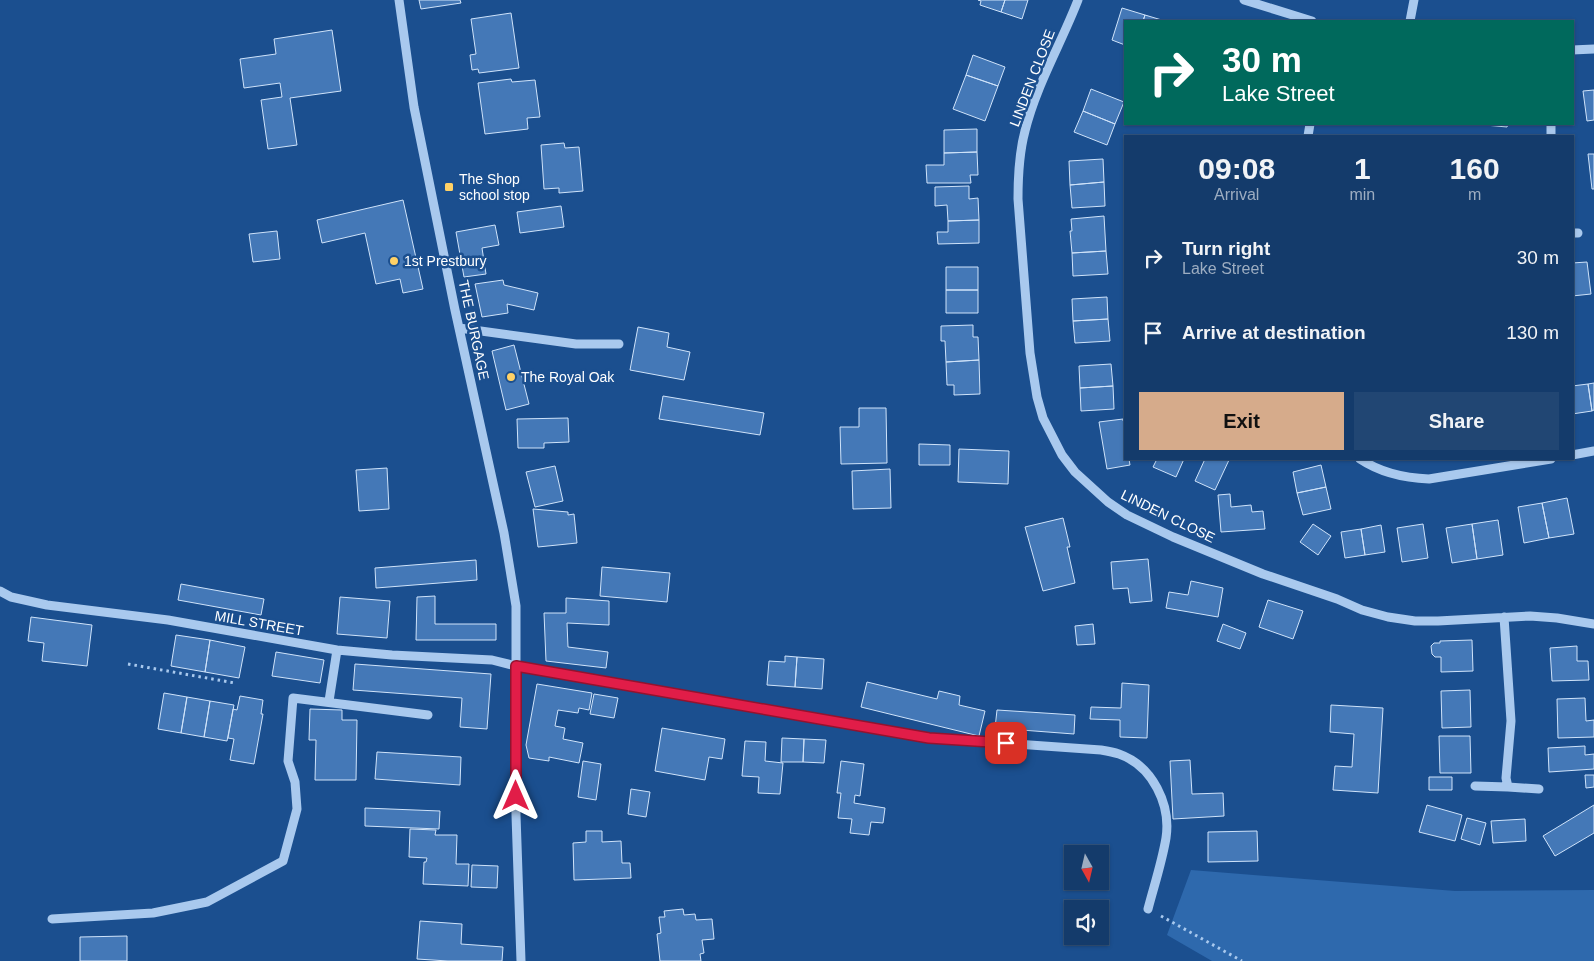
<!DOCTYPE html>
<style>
:root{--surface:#143b6b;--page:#214673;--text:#f1f3f6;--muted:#9dadc1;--line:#33557e;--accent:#d6ab8b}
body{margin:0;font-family:Helvetica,sans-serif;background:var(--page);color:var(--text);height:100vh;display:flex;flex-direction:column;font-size:19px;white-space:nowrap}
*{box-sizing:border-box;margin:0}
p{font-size:16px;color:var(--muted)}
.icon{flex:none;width:28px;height:28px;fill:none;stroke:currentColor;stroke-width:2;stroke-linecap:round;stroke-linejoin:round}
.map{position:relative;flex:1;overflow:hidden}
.side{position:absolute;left:1124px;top:135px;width:450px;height:325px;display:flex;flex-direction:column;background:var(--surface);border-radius:0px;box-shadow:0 1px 4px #0004,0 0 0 1px var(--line)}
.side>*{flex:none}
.hud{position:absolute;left:1124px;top:20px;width:450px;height:105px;border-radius:0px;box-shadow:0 1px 4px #0004,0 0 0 1px var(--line);background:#00695c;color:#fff;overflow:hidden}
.needle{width:32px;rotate:172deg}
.fabs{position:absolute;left:1064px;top:845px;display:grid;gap:10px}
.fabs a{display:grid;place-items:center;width:45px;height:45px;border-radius:0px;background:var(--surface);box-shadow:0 1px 4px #0004,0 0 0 1px var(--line);font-size:25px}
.pin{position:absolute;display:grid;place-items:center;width:42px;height:42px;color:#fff;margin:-21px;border-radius:10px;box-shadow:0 2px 8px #0006}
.me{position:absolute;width:55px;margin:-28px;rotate:0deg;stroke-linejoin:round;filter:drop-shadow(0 0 4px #0008)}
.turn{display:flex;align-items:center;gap:18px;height:105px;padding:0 15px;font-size:22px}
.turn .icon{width:65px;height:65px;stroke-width:2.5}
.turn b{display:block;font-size:35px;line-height:42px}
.eta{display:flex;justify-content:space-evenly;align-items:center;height:85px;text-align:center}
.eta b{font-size:30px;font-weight:800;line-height:35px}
.action{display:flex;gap:10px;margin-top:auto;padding:10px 15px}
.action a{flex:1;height:58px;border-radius:0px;background:var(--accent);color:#111;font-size:20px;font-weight:800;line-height:58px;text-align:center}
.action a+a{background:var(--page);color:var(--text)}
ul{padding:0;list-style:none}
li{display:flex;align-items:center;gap:15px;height:75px;padding:0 15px}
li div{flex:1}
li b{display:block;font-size:19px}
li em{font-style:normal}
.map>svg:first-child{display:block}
</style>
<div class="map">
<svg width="1594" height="961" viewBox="0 0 1594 961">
<rect width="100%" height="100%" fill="#1b4f8f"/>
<!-- green -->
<path fill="#2e69ad" d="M1191,870L1455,891L1594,890V961H1212L1167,935Z"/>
<!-- building -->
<path fill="#4478b7" stroke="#cfe3fa" d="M419,0H460L461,3L421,9Z
M978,0H1005L1001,12L980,5L981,1Z
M1005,0H1028L1022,19L1001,12Z
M1122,8L1145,15L1143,21H1125V45L1112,40Z
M511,13L519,68L479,73L478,69L472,70L470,55L476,54L471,19Z
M1145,15L1165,21H1143Z
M332,30L341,91L290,98L297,145L268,149L261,100L282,97L280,83L244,88L240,59L276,54L274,39Z
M973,55L1005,67L998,86L966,75Z
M966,75L998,86L985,121L953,109Z
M511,79L512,82L535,80L540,117L527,118L528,129L485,134L478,83Z
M1091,89L1124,102L1115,124L1083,111Z
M1594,90V120L1587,121L1583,91Z
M1083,111L1115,124L1107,145L1074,132Z
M1485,124H1508L1507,127L1485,125Z
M977,129V152L944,153V130Z
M564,143L565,148L579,147L583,191L559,193V188L544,189L541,145Z
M977,152L978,175H970L971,183H927L926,165H944V153Z
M1588,154H1594V189H1592Z
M1103,159L1104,182L1070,185L1069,161Z
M1104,182L1105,206L1072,208L1070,185Z
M969,186V199L978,198L979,220L948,221L947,205L935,206V187Z
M403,200L423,289L403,293L400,279L376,284L365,233L322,243L317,220Z
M561,206L564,227L520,233L517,212Z
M1104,216L1106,251L1072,253L1070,231H1072L1071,219Z
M979,220V243L938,244L937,232H948V221Z
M495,225L499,245L482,248L486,274L464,277L456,232Z
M277,231L280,259L253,262L249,234Z
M1106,251L1108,274L1073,276L1072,253Z
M1587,262L1591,294L1572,296V263Z
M946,267H978V290H946Z
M503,280L504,285L538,293L534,310L507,304L508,313L482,317L475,284Z
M946,290H978V313H946Z
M1107,297L1108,319L1073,321L1072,299Z
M1108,319L1110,341L1075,343L1073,321Z
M973,325V337H978L979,360L946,362L945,341H941V326Z
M638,327L669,333L667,347L690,352L684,380L630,370Z
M514,345L529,404L506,410L492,351Z
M979,360L980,394L954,395V385H947L946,362Z
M1111,364L1113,386L1080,388L1079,366Z
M1594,383V410L1592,411L1588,384Z
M1588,384L1592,411L1572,414V386Z
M1113,386L1114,409L1081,411L1080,388Z
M663,396L764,413L760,435L659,419Z
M859,408H886L887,463L841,464L840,427H859Z
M568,418L569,442L544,443V448H518L517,419Z
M1123,419V421L1125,420V459H1129L1130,465L1107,469L1099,422Z
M919,444L950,445V465H919Z
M959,449L1009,451L1008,484L958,482Z
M1157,459H1184L1176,477L1153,467Z
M1205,459L1229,460L1215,490L1195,481Z
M1321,465L1326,487L1297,493L1293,472Z
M555,466L563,501L535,507L526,472Z
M387,468L389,509L359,511L356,470Z
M890,469L891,508L853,509L852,471Z
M1326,487L1331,509L1303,515L1297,493Z
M1230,494L1231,507L1251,505L1252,512L1263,511L1265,529L1221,532L1218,495Z
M1567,498L1574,534L1549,538L1542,503Z
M1542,503L1549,538L1524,543L1518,507Z
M533,509L568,512V515L574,514L577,543L538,547Z
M1063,518L1070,547H1067L1075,583L1043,591L1025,527Z
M1498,520L1503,555L1477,559L1472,524Z
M1313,524L1331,536L1318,555L1300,542Z
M1423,524L1428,558L1402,562L1397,528Z
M1472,524L1477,559L1452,563L1446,528Z
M1381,525L1385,552L1365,555L1361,529Z
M1361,529L1365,555L1345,558L1341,532Z
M1148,559L1152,601L1130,603L1128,588L1113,589L1111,562Z
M476,560L477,580L376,588L375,568Z
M602,567L670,573L667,602L600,596Z
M1191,581L1223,588L1218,617L1166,608L1169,592L1188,595Z
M181,584L264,599L261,615L178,600Z
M435,596V624H496V640H416L417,597Z
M340,597L390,601L387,638L337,634Z
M566,598L609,601V625L567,623L568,647L608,652L606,668L546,661L544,613H566Z
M1268,600L1303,611L1293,639L1259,627Z
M31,617L92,625L87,666L42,661L44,643L28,641Z
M1093,624L1095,644L1077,645L1075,626Z
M1223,624L1246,633L1240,649L1217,641Z
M176,635L210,640L205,672L171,666Z
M210,640L245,647L239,678L205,672Z
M1472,640L1473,671L1441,672V657H1435L1432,654L1431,646L1434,643H1440V641Z
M1577,646V661H1588L1589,680L1552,681L1550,648Z
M276,652L324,660L320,683L272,676Z
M785,656L797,657L795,687L767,685L769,661L785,662Z
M797,657L824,659L822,689L795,687Z
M355,664L491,674L487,729L460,727L462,698L353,690Z
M867,682L937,699L939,691L960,696L959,705L985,711L979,736L861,707Z
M1122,683L1149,685L1147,738L1120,737V720L1090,719L1091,707L1121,708Z
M537,684L592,693L589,710L579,708L578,713L558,710L555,726L565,728L563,739L583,743L579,763L549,757V761L529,758L526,745Z
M1470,690L1471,727L1442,728L1441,691Z
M164,693L187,697L181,733L158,729Z
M594,694L618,698L614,718L590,714Z
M240,696L263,700L261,714H263L254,764L230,760L234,739L228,738L233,709L237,710Z
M187,697L210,701L204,737L181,733Z
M1585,698L1586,721L1594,720V737L1558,738L1557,699Z
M210,701L234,705L227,741L204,737Z
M1331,705L1383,708L1378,793L1333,790L1335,766L1352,767L1354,734L1330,732Z
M310,709L342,710V720H357L356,780H315L316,740H309Z
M997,710L1075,715L1074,734L995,728Z
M662,728L725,739L722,759L709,757L705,780L655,771Z
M1439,736H1470L1471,773H1440Z
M782,738L804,739L803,762H781Z
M804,739L826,740L824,763L803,762Z
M745,741L766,742L765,761L783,763L780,794L758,793L759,777L742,776Z
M1585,746V755L1594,754V769L1549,772L1548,748Z
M377,752L461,757L460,785L375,779Z
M1190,760L1192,794L1223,793L1224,816L1173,819L1170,761Z
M583,761L601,764L596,800L578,797Z
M841,761L864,764L860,796L855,795L854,803L885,808L883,823L871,822L869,835L850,833L852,819L838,818L841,793H837Z
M1585,775H1594V787L1586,788Z
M1429,777H1452V790H1429Z
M631,789L650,792L646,817L628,814Z
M1427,805L1462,815L1455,841L1419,832Z
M1594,805V833L1555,856L1543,836Z
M365,808L440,811L439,829L365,826Z
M1467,818L1486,823L1480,845L1461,839Z
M1525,819L1526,841L1493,843L1491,821Z
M410,829L436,830L435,835H457L456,864H469L468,886L423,884L424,862H426L427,858L409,857Z
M586,831H602V842L621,841L622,863H630L631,878L574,880L573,843L586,842Z
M1257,831L1258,861L1208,862V832Z
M472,865L498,866L497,888L471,887Z
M683,909L684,915L695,914L696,920L712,919L714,939L702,940L704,953L700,954L701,961H660L657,934L661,933L659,917H665L664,911Z
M420,921L462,924L461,944L503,947L502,961H448L417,959Z
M127,936V961H80V937Z"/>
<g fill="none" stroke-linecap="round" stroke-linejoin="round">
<!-- path -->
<path stroke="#a9c9ee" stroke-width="3" stroke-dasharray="2.5 4" stroke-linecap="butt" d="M128,664L235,683
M1161,916L1242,961"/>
<!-- minor -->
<path stroke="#a9c9ee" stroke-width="9" d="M399,0L414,107L455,310L504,533L516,606V815L521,961
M1078,0C1061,44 1036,86 1025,131C1019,153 1018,176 1018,199L1030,353L1037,397L1043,418L1062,455L1075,472L1108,502L1127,515L1173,537L1263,574L1337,599L1362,610L1388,617L1415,621H1438L1530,616L1557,618L1594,624
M1244,0L1312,21
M1410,21L1414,0
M1572,50L1594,49
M1551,124V136
M1308,136L1310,124
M1572,233H1578
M459,328L576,344H619
M1572,455L1594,451
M1360,459C1381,473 1403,478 1429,479L1551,459
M0,591L11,597L47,605L168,620L337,650L392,655L492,660L516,666L929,738L1101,750C1107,751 1113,752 1119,754C1153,766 1171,805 1166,838C1162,862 1154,886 1148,909
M329,701L337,650
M1475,786L1508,787L1506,778L1511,721L1504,617
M1508,787L1539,789
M52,919L153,913L207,902L283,861L297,809L295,782L288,761L293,698L428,715"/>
</g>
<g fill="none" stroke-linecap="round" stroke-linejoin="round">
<defs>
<path id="route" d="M516,796V666L929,738L1006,743"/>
</defs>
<!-- route casing -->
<use href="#route" stroke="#92132f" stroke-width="12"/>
<!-- route -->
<use href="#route" stroke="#e11d48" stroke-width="9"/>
</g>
<!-- markers -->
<g fill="#ffd166" stroke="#1b4f8f" stroke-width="2">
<rect x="444" y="182" width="10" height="10" rx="2.5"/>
<circle cx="394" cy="261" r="5"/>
<circle cx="511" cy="377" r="5"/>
</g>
<g text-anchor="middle" stroke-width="5" stroke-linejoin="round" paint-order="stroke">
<!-- street labels -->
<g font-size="14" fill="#fff" stroke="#1b4f8f">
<text transform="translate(1032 78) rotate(-69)" y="5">LINDEN CLOSE</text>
<text transform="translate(474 330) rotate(78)" y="5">THE BURGAGE</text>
<text transform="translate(1168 516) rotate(26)" y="5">LINDEN CLOSE</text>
<text transform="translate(259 623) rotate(10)" y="5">MILL STREET</text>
</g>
<!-- poi labels -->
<g font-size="14" fill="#fff" stroke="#1b4f8f" text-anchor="start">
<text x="459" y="184">The Shop<tspan x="459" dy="16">school stop</tspan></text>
<text x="404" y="266">1st Prestbury</text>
<text x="521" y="382">The Royal Oak</text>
</g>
</g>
</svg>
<div class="fabs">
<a><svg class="needle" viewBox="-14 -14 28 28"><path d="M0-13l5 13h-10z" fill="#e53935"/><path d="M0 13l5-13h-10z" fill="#9dadc1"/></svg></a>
<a><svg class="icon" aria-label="sound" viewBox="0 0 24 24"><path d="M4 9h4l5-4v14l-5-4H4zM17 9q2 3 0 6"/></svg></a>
</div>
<div class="pin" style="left:1006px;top:743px;background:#d93025"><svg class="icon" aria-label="arrive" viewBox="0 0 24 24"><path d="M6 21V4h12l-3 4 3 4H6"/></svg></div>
<svg class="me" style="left:516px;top:796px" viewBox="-20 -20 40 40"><path d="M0-17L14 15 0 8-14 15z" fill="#e11d48" stroke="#fff" stroke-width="4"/></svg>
<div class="hud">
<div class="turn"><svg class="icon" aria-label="right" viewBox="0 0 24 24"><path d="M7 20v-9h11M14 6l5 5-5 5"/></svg><div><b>30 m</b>Lake Street</div></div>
</div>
<section class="side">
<div class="eta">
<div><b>09:08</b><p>Arrival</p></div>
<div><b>1</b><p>min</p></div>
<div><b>160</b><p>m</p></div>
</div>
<ul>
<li><svg class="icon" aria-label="right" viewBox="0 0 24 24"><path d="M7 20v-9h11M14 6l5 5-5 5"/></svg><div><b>Turn right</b><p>Lake Street</p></div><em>30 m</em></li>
<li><svg class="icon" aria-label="arrive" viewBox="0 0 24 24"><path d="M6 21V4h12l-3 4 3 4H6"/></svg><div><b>Arrive at destination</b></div><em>130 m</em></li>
</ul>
<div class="action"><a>Exit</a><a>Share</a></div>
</section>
</div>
